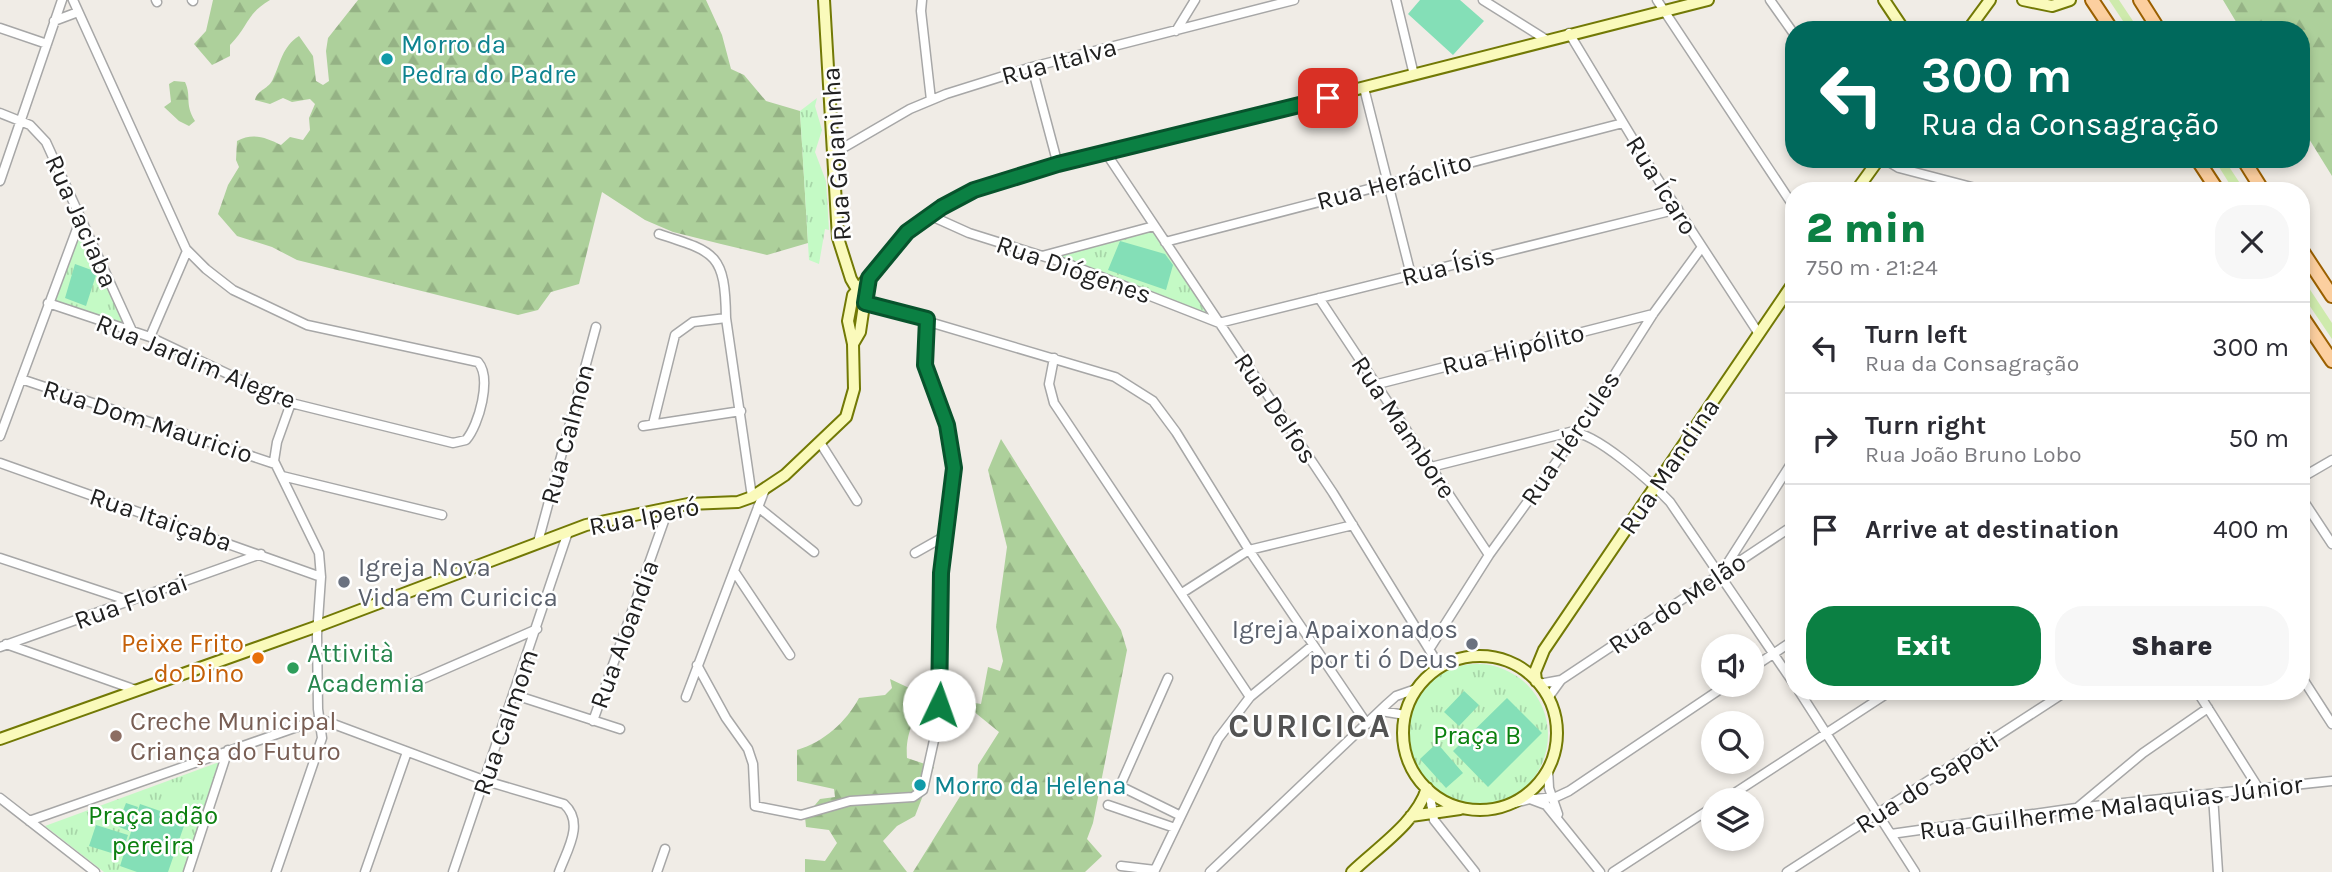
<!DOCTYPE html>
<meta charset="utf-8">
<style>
:root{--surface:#fff;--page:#f7f7f7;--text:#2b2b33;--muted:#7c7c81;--line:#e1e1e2;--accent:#0b8043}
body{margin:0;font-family:Karla,sans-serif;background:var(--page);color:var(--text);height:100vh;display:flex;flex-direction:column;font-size:26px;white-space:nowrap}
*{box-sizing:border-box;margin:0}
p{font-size:23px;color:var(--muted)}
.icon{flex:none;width:38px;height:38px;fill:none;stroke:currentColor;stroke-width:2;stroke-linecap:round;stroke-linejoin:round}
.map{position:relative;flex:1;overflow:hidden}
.details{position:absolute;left:1785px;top:182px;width:525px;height:518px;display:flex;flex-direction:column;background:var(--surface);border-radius:28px;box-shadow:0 4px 10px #0003}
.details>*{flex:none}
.guide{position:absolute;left:1785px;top:21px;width:525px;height:147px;border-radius:28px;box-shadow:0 4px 10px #0003;background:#00695c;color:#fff;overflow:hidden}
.fabs{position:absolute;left:1701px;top:634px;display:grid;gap:14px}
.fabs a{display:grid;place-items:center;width:63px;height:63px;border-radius:50%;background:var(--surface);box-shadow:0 4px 10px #0003;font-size:35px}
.pin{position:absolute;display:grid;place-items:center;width:60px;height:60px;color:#fff;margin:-30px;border-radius:14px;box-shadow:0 4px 10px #0006}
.me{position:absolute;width:77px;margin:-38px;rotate:3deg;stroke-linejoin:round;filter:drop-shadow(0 0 5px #0008)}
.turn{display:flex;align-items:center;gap:24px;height:147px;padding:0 21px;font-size:32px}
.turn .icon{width:91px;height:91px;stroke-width:2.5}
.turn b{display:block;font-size:49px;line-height:60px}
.round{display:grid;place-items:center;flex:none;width:74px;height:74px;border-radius:28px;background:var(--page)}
.summary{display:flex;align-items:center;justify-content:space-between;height:119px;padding:0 21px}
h1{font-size:42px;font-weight:800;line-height:52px;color:var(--accent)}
.button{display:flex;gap:14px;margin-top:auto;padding:14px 21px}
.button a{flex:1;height:80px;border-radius:28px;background:var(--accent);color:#fff;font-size:28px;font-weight:800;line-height:80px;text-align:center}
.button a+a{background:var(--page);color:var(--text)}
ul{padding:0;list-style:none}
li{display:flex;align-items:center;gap:21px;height:91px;padding:0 21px;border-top:2px solid var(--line)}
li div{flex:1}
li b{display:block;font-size:26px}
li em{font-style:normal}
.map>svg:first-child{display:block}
</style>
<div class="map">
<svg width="2332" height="872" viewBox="0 0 2332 872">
<defs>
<pattern id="forest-firs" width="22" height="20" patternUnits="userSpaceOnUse" patternTransform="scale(1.75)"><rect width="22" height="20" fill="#add09b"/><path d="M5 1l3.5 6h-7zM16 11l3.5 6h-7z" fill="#95b285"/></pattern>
<pattern id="park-tufts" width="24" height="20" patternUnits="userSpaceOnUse" patternTransform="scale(1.75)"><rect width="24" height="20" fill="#c4fac5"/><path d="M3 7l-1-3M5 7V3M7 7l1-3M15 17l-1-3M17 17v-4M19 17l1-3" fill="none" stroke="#a8d6a9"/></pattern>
</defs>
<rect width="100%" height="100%" fill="#f0ece6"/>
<!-- grass -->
<path fill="#ceeaac" d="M2109,0H2119L2139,30H2129Z
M2214,159H2224L2245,191H2234Z
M2301,276L2332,323V339L2301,293Z"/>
<!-- forest -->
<path fill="url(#forest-firs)" d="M213,0H270C246,14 249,26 230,45V56L212,65L194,44L206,31Z
M358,0H706L722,35L731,69L744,75L766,101L800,111L808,243L767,255L721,244L673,232L645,220L602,192L579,284L551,292L538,310L518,315L297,260L272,247L237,236L218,214L228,185L239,167L236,160L237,141C253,132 267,138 281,145L290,137L303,140L310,130L309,118L315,104L310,99L292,102L283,98L270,104L255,100C258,89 269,89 273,79C281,62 282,47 299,36L313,56L316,81L323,85L329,81L326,51L328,38Z
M2223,0H2332V176L2301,126V30H2241Z
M174,81L185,82C192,97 184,103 195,121L189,126L179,121L164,107L171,102L169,84Z
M1001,439L1121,630L1127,650L1093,823L1087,839L1102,856L1085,872H913L969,782L977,783L978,765L999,732L967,706L969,702L981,704L988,667L1000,671L1003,661L996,627L1007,547L988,470Z
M890,679L922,694C916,719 905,732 907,758L934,767L915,816L897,826L883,841L907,872H805V859L825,861L837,843L829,830L806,827L805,817L820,799L835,797L834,789L797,781V750C824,742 846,722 859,698L885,695L892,688Z"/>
<!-- park -->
<path fill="url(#park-tufts)" d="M817,98L815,106L822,130L815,152L826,181L829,230L825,229L819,264L809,260L800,111Z
M79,218L132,331L50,303Z
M1154,226L1219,323L1042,256Z
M1406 735a71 71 0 1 1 142 0a71 71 0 1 1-142 0Z
M222,761L183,872H104L45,826Z"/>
<!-- pitch -->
<path fill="#84dfb7" d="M1420,0H1460L1484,21L1453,55L1408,14Z
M1120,241L1165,254L1173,265L1166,290L1108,270Z
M75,264L97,272L86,306L65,298Z
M1464,691L1479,705L1459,726L1444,712Z
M1507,698L1542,733L1488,787L1453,751Z
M1437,743L1463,773L1446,788L1420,759Z
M126,803L138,807L129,831L117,826Z
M140,804L186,820L168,872H137L120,866Z
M96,825L128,835L121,856L89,846Z"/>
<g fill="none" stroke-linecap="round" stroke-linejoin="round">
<defs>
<path id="street" d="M156,0L157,2
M192,0L193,1
M922,0L921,11L931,100
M1396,0L1414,75
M1483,0L1545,39
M1657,0L1794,207
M1770,0L1794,34
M54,21L78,12
M0,28L47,44
M1176,31L1195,0
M1569,33L1648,164L1759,334
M1032,67L1058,165
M1364,88L1411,275
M0,113L30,125L46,142L132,331
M836,152L910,109L946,94L1032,67L1294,0
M1106,153L1333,493L1440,667
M1884,159L1899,168L1987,191
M0,181L62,0
M929,215L969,233L1071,265L1219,323L1678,209
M659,234C716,252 725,254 726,318
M1165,242L1623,123
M1042,256L1154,226
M1319,298L1489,555
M48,303L150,337L287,402L453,443L466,440C479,425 492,378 478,362L307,325L233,290L206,269L186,249L73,0
M865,303L1115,377L1153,401L1176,432L1249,550L1367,724
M150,337L187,251
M1054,358L1049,384L1054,403L1250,697
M21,379L275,464
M1374,385L1653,314
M653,424L675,335L693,322L726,318L752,497
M643,426L741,411
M0,436L81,218
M821,444L857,501
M0,463L321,577
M1431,467L1570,432C1595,431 1652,483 1670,502L1794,684
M282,476L442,515
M2301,478L2332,460
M2301,497L2332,544
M758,507L814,552
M538,542L596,327
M915,553L945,536
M0,558L130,601
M734,571L790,655
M1722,572L1794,459
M1182,593L1249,550L1353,525
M6,644L136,690
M0,647L261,554
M1430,648L1489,555L1578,432L1653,314L1702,247
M697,665L726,718L748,749L753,764L755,806L801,815L850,801L913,797L923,790L938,722L941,573L954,468L947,425L925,365L927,319
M1752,668L1794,640
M2301,676L2332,724
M1168,678L1120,786L1181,816
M411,684L537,629
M1539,684L1561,680
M1799,691L1915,872
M2197,691L2259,789
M515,695L620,729
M686,697L765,489
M1548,698L1561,680L1794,525
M1381,711L1405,715
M593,721L669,507
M1548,769L1549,788L1558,814
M1429,790L1434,820L1475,872
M2213,795L2218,872
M0,798L95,872
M1534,799L1556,797L1569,791L1728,684
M1724,800L1891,691
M1108,805L1175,828
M1507,805L1530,799L1546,805L1600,872
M2077,808L2143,753L2208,708
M29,821L320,719L486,781L564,804C585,823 567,850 559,872
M1891,834L2076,808L2332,781
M1121,866L1155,870
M188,872L228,750
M276,872L322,738L318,709L317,635L321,577L319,553L274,461L277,442L291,403
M365,872L407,752
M453,872L568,532
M657,872L665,849
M1154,872L1218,739L1250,697L1313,645
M1210,872L1387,704L1396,696L1416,689
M1613,872L1713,807
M1787,872L2067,691"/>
<path id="secondary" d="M824,0L838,238L851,279L865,303
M1884,0L1904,30
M2023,0L2052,6L2070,0
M1968,30L1990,0
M1856,191L1879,159
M853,344L860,332L868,278
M1403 733a77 77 0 1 1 154 0a77 77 0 1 1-154 0Z
M1536,681L1535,672L1544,650L1794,282
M0,739L318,626L586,525L688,504L738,502L752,497L785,475L846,417L854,389L853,344L848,321L853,295L907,232L929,215L974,190L1058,165L1708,0
M1411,816L1460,809
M1352,872C1377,848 1417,822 1427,788"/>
<path id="primary" d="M2092,0L2112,30
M2140,0L2159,30
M2197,159L2218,191
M2243,159L2263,191
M2301,249L2332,296
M2301,315L2332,361"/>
</defs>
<!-- street casing -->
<use href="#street" stroke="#a7a7a7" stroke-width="11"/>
<!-- secondary casing -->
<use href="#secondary" stroke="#727905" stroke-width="14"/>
<!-- primary casing -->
<use href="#primary" stroke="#9b6000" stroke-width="16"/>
<!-- street -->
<use href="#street" stroke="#fff" stroke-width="8"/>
<!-- secondary -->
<use href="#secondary" stroke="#fafabb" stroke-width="10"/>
<!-- primary -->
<use href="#primary" stroke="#fccf9f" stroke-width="12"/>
</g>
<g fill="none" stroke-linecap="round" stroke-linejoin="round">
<defs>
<path id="route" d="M939,705L941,573L954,468L947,425L925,365L927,319L865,303L869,278L907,232L942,207L974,190L1058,164L1328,98"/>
</defs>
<!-- route casing -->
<use href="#route" stroke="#07532c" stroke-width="18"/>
<!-- route -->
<use href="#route" stroke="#0b8043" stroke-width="12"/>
</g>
<!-- markers -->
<g fill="#0f9aa8" stroke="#fff" stroke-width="2.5">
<circle cx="387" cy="59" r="7"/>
<circle cx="920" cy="785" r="7"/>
</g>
<g fill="#6b7280" stroke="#fff" stroke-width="2.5">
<circle cx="344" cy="582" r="7"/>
<circle cx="1472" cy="644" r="7"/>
</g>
<circle fill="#e8710a" stroke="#fff" stroke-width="2.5" cx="258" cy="658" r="7"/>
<circle fill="#2e9e5b" stroke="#fff" stroke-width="2.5" cx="293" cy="668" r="7"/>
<circle fill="#8d6e63" stroke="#fff" stroke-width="2.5" cx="116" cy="736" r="7"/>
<g text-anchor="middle" stroke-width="5" stroke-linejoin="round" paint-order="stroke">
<!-- culture labels -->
<g font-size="26" fill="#0d838f" stroke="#fff" text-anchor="start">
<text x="401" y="53">Morro da<tspan x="401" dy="30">Pedra do Padre</tspan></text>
<text x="934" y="794">Morro da Helena</text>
</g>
<!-- street labels -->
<g font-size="26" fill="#202020" stroke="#fff">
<text transform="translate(1059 61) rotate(-15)" y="9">Rua Italva</text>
<text transform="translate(836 154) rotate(-94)" y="9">Rua Goianinha</text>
<text transform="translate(1394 181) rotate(-15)" y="9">Rua Heráclito</text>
<text transform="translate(1662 185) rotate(58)" y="9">Rua Ícaro</text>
<text transform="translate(82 221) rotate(66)" y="9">Rua Jaciaba</text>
<text transform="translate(1448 266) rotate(-14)" y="9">Rua Ísis</text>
<text transform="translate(1074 269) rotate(19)" y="9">Rua Diógenes</text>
<text transform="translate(1513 349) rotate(-14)" y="9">Rua Hipólito</text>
<text transform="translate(196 361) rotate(22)" y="9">Rua Jardim Alegre</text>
<text transform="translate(1276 408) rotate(56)" y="9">Rua Delfos</text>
<text transform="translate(148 421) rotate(18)" y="9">Rua Dom Mauricio</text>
<text transform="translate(1404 427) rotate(56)" y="9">Rua Mambore</text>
<text transform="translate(567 434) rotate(-75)" y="9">Rua Calmon</text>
<text transform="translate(1570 438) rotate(-56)" y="9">Rua Hércules</text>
<text transform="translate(1669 466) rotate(-56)" y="9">Rua Mandina</text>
<text transform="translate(644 516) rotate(-11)" y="9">Rua Iperó</text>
<text transform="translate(161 519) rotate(19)" y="9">Rua Itaiçaba</text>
<text transform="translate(131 601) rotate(-20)" y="9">Rua Florai</text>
<text transform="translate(1677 603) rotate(-34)" y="9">Rua do Melão</text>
<text transform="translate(624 634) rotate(-70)" y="9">Rua Aloandia</text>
<text transform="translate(505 722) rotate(-71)" y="9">Rua Calmom</text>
<text transform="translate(1927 782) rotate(-33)" y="9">Rua do Sapoti</text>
<text transform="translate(2111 807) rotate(-7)" y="9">Rua Guilherme Malaquias Júnior</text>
</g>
<!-- worship labels -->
<g font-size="26" fill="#5b616d" stroke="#fff" text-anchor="start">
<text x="358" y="576">Igreja Nova<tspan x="358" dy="30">Vida em Curicica</tspan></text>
<text x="1458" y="638" text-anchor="end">Igreja Apaixonados<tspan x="1458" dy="30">por ti ó Deus</tspan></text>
</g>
<!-- food labels -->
<g font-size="26" fill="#c56008" stroke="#fff" text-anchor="end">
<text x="244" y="652">Peixe Frito<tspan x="244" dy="30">do Dino</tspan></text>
</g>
<!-- leisure labels -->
<g font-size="26" fill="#27864d" stroke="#fff" text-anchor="start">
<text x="307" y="662">Attività<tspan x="307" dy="30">Academia</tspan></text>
</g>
<!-- education labels -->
<g font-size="26" fill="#785e54" stroke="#fff" text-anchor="start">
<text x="130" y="730">Creche Municipal<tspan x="130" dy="30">Criança do Futuro</tspan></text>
</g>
<!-- park labels -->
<g font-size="26" fill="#0b800f" stroke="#fff">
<text x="1477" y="744">Praça B</text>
<text x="153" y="824">Praça adão<tspan x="153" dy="30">pereira</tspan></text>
</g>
<!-- district labels -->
<g font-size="33" font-weight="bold" letter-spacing="2" fill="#535353" stroke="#fff">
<text x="1310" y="737">CURICICA</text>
</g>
</g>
</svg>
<div class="fabs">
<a><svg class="icon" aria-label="sound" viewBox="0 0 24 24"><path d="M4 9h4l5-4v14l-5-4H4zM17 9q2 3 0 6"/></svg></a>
<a><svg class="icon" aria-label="search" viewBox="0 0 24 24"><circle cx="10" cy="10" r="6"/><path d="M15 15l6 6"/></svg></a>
<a><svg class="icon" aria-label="layers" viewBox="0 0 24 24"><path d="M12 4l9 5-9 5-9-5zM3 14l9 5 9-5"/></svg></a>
</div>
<div class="pin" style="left:1328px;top:98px;background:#d93025"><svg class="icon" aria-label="arrive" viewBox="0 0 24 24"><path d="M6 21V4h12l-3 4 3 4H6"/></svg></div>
<svg class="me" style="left:939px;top:705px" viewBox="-20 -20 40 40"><circle r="19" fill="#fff"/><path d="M0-13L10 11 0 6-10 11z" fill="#0b8043"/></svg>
<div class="guide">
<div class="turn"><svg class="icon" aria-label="left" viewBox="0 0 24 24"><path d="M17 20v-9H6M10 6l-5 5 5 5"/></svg><div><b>300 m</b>Rua da Consagração</div></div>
</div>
<section class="details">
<div class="summary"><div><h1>2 min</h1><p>750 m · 21:24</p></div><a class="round"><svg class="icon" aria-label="close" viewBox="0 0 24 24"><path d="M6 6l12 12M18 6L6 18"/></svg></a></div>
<ul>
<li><svg class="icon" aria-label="left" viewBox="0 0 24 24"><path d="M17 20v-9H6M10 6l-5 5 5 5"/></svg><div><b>Turn left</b><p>Rua da Consagração</p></div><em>300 m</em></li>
<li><svg class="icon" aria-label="right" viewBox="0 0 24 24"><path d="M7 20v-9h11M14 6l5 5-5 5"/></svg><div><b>Turn right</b><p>Rua João Bruno Lobo</p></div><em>50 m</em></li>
<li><svg class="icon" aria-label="arrive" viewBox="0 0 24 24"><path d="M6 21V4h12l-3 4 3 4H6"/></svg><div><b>Arrive at destination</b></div><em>400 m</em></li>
</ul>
<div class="button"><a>Exit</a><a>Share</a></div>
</section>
</div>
